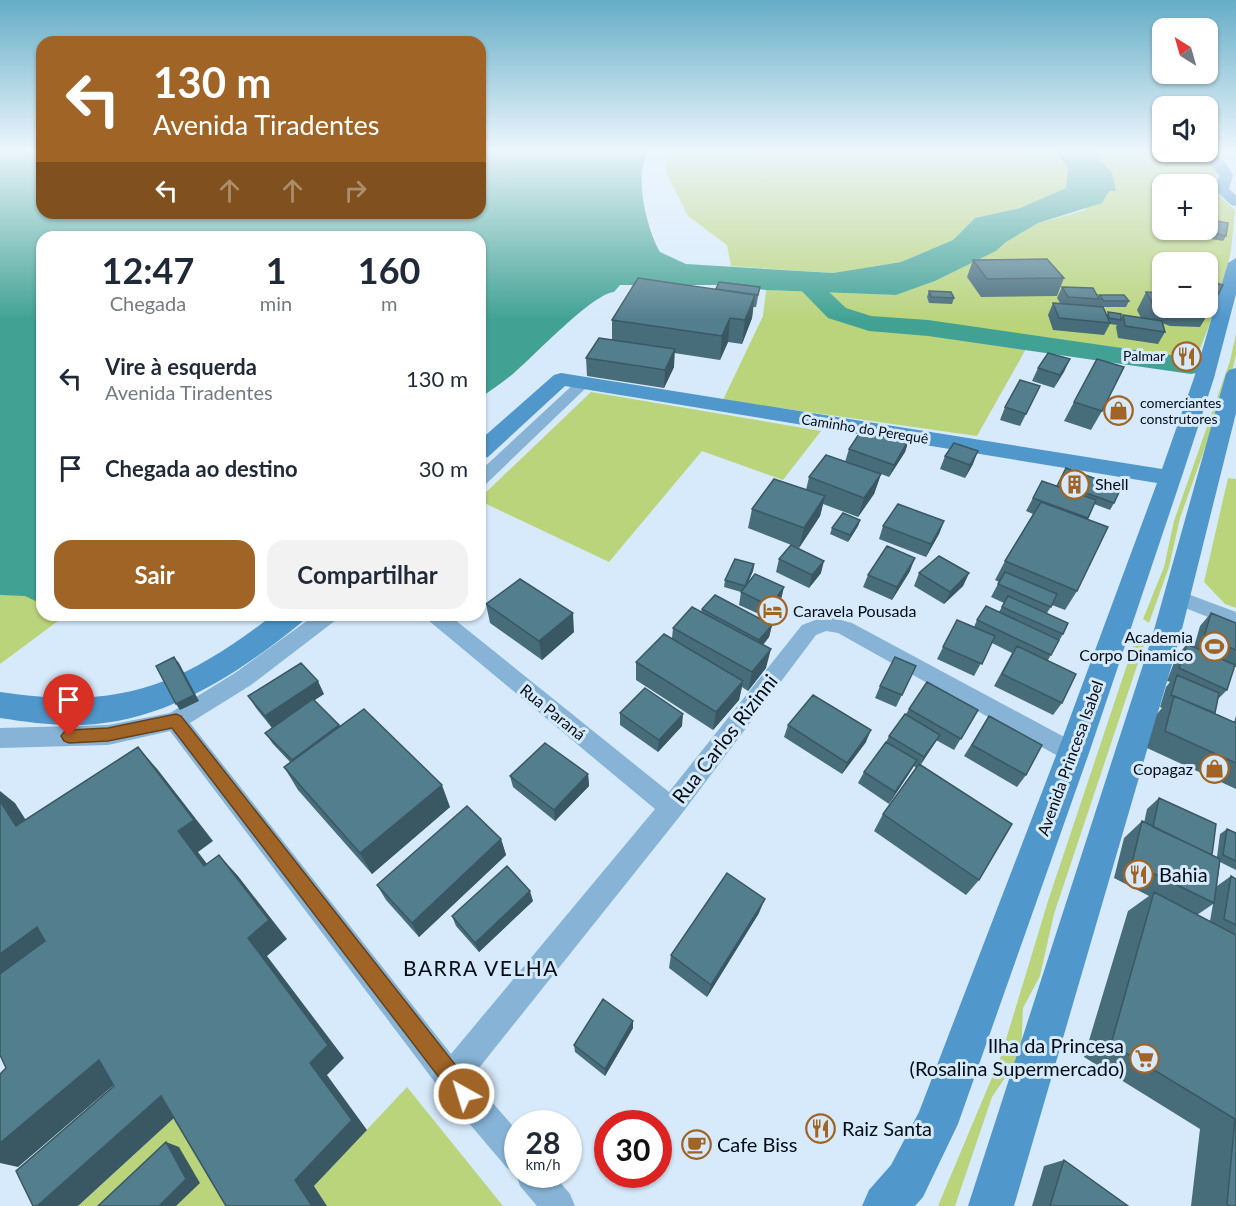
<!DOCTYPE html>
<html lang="pt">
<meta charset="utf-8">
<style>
:root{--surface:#fff;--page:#f2f2f3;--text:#1f2937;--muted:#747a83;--accent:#a06426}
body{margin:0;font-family:Lato,sans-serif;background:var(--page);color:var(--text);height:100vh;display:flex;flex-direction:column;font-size:22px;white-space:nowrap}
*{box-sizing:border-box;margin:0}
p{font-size:20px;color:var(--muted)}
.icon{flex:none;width:33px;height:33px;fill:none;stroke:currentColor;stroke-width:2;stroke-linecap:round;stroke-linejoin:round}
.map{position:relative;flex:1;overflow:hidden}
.sheet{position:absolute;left:36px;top:231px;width:450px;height:390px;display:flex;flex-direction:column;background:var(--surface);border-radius:18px;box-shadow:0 2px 4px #0004}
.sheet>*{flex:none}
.guide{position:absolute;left:36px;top:36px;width:450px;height:183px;border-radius:18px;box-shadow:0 2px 4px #0004;background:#a06426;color:#fff;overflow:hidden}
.needle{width:39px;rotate:323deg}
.controls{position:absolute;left:1152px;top:18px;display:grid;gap:12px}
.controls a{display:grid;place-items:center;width:66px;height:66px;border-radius:12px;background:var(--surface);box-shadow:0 2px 4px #0004;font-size:30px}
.speed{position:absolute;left:504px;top:1110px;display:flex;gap:12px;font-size:30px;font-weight:700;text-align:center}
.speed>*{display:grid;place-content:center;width:78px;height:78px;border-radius:50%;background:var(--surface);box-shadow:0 2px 4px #0004;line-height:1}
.speed small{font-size:15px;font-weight:400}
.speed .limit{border:9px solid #d22;background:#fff;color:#111}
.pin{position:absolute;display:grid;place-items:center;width:51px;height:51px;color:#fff;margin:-62px -26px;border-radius:50% 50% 50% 0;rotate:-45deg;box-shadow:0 0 6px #0007}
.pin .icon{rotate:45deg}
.me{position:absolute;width:66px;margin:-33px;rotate:321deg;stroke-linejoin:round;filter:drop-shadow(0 0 4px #0008)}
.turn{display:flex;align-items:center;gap:21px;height:126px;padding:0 18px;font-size:27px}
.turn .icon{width:78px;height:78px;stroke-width:2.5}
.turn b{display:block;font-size:42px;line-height:51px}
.lanes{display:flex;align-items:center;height:57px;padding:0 18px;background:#0003;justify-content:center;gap:30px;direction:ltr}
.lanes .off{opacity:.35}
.eta{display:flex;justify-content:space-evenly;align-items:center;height:102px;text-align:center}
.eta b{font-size:36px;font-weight:700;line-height:42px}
.cta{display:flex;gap:12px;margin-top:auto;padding:12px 18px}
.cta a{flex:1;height:69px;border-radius:18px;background:var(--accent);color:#fff;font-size:24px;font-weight:700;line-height:69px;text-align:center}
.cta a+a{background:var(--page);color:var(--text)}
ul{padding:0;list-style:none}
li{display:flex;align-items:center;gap:18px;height:90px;padding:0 18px}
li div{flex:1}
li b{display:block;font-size:22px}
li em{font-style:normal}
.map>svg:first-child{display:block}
</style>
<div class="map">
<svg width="1236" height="1206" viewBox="0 0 1236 1206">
<rect width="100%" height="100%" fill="#d6eafb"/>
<!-- green -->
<path fill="#bad47c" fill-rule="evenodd" d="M664,151H1055L1068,168L1066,188L1020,208L975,218L953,240L901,262L833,273L731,266L727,245L688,216L666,172Z
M1096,151L1199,152L1218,173L1209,187L1235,210L1231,251L1218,304L1190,373L1026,349L977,436L723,400L763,316L766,290L896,295L935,281L996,251L1006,242L1038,223L1083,211L1109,191H1115L1112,172L1098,159ZM1162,184H1208V230H1162ZM1162,262H1208V308H1162Z
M1236,334V354L1232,372L1180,518L1169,567L1149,623L1143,619L1164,567L1174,521L1230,361Z
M42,376V615H66L0,664V387Z
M591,392L821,431L783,480L702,451L609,562L480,501V498Z
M1228,478L1236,479V608L1225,604L1204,582Z
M1138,632L1147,636L1054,914L1040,976L1023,1008L1021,1054L992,1097L955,1206H938L1001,1056L1048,901Z
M407,1087L503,1206H327L314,1186Z
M186,1107L246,1206H78Z"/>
<!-- water -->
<path fill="#41a294" d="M0,151H42V213H480V151H645L647,155C634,176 647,230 660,252L686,264L833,273L901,262L953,240L975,218L1020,208L1066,188L1068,168L1055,151H1096L1098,159L1112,172L1116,191H1109L1102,203L1038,223L1006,242L996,251L935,281L896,295L766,290L716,285H620L614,292C592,294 534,356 514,373C503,382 491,390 480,398V237H42V604L25,596L0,595Z"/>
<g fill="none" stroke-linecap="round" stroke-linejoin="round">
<!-- river -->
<path fill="#41a294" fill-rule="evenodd" d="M803,273L811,275L846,308L871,316L928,320L1191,358L1201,360L1205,366L1201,372L1191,374L928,336L869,331L828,318L791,280L795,275Z"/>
<!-- minor -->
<path fill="#86b3d6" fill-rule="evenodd" d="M583,379L588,380L590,383L588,386L486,484L480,485V471L578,380Z
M1177,590L1236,612V628L1170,602L1167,597L1170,592Z
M315,615H339L336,620L251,685L190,723L451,1054L655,809L428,620L425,615H449L669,792L802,625L826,616L852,623L1081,746L1084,753L1081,760L1073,763L1065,760L838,633L826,631L816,635L680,816L471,1078L518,1132V1174H553L570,1194L575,1206H537L520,1186L516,1172L507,1168L440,1089L170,731L108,745L0,748V728L108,725L170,713L235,673Z"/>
<!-- secondary -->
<path fill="#5097cb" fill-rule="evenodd" d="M1212,151L1226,163L1233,175L1229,189L1236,195V206L1231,205L1215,190L1219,175L1200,152Z
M1236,258V294L1214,378L1183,473L1089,753L958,1124L923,1197L915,1206H862L869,1190L891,1165L919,1112L1057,753L1157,483L565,386L488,457L480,459V440L554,375L561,373L1162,469L1194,378L1228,263Z
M1236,368V413L1180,637L1014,1206H968L1152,637L1226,374L1229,370Z
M273,615H306L302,622C238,674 166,722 82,725C54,726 27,722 0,718V692C119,710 179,687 273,615Z"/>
</g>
<!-- wall -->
<path fill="#476c7a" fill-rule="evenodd" d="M1159,183L1162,184V193H1160L1157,189Z
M1217,221L1226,236L1223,241L1211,239L1214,226Z
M973,260L1064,278L1057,296L981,297L967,277Z
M760,287L756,307H753L752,318L742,344L728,342L720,360L674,353V367L664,388L587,376L586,358L612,339V320L716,289Z
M1062,287L1098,297L1099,295L1129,301L1126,307H1102L1107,315L1108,312L1121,318L1123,315L1141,318L1137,310L1146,292L1160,293L1162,289V308H1208L1211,309L1200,327L1170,326L1162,323L1165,332L1158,344L1118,338L1116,327L1117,325L1110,324L1104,335L1053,330L1048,315L1053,303H1060L1057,298Z
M929,291L954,298L952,304L929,303L927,297Z
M1070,359L1054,388L1032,381L1038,368Z
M1040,386L1020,426L1000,420L1005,407Z
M1074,402L1102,411L1091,430L1064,421Z
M909,439L905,452L889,477L881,474L874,494L858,517L823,504L820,516L799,548L748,528L752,509L806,490L809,477L845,462L849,449Z
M945,456L973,464L965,478L940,469Z
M1066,468L1114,503L1110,510L1094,504L1087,520L1077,591L1065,610L1052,605L1047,613L1063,634L1048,660L1062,703L1053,715L994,686L1012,653L992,643L974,676L937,659L957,620L974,627L977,620L999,612L1004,603L991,597L999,582L995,580L1005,561L1033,514L1026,511L1042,481L1057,486Z
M860,520L858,526L848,542L830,534L832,528Z
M944,521L939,534L926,557L879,539L883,526Z
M779,559L821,573L809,588L776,572Z
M754,564L753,571L747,585L781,600L768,618L739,605L741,592L724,587L725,580Z
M910,571L892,600L863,587L868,575Z
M919,573H969L963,586L944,604L914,586Z
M486,604L574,632L542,660L490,623Z
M702,609L772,625L769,637L763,645L766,668L748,691L742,687L739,700L713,730L636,680V662L672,638L673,628L701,612Z
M1211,613L1236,623V667H1234L1227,690L1218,699L1215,713L1234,722L1236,716V789L1147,748L1157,714L1162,708L1160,707L1166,687L1170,682L1167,681L1176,657L1187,644L1194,647L1200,626Z
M916,666L896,707L875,698L880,686Z
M324,694L314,700L340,726L450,807L372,874L298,790L284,767L290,762L273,744L265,733L272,728L256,708L248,696Z
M909,709L978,710L954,750L936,740L920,765L979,880L966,895L874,831L883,814L916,768L914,766L889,804L858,783L864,772L886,742L889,736L906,714Z
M620,713L682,726L658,752L620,725Z
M989,716L1026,775L1017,787L964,756Z
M788,725L866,742L842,774L784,737Z
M588,774L589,786L555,821L513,787L510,776Z
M1159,798L1212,855L1217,857L1220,834L1227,829L1236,833V870L1220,862L1217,886L1231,876L1236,879V1206H1191L1200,1129L1084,1057L1128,911L1149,896L1114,878L1124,838L1142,821L1144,823L1147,809ZM1213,904L1210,921L1197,915Z
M501,839L506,855L419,937L386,900L377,885Z
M533,901L479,952L456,926L452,916Z
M759,913L707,997L669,968L671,955Z
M633,1021V1028L605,1076L575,1052L574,1045Z
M1064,1160L1128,1206H1032L1044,1166Z"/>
<!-- shaded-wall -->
<path fill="#3a5863" d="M755,295L752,318L742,344L745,320Z
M730,318L728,342L720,360L722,336Z
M675,349L674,367L664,388L665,370Z
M1070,359L1064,372L1054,388L1060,375Z
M909,439L905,452L889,477L894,465Z
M978,451L973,464L965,478L970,465Z
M881,474L874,494L858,517L864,498Z
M825,496L820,516L799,548L804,528Z
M860,520L858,526L848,542L850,535Z
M944,521L939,534L926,557L931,544Z
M915,558L910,571L892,600L897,587Z
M824,561L821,573L809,588L812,575Z
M754,564L753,571L743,593L745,586Z
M969,573L963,586L944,604L950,592Z
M784,587L781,600L768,618L770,606Z
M573,613L574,632L542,660L539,641Z
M772,625L769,637L757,652L759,640Z
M771,649L766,668L748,691L752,672Z
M174,657L179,663L199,701L180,710L176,704Z
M318,681L324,694L272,728L265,716Z
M743,681L739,700L713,730L716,712Z
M683,714L682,726L658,752L659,740Z
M339,725L345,736L299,772L292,760Z
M871,730L866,742L842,774L847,763Z
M940,735L933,746L918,769L924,757Z
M138,747L158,770L213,841L198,852L224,886L204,866L178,831Z
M917,760L910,772L889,804L895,792Z
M588,774L589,786L555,821L554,810Z
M442,785L450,807L372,874L360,853Z
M0,791L15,803L43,847L16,826L0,801Z
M501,839L506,855L419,937L412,923Z
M219,855L238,876L287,939L267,956L344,1058L327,1075L367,1130L314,1186L327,1206H312L295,1180L310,1063L248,938Z
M530,891L533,901L479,952L475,943Z
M765,899L759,913L707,997L711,985Z
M37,927L65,946L0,994V954Z
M633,1021V1028L605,1076V1069Z
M99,1060L128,1073L18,1167L0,1163V1143Z
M161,1096L186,1107L78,1206H37Z
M166,1142L179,1147L200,1183L176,1206H159Z"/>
<!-- building -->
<path fill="#537e8e" stroke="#3a5863" stroke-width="1.5" d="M1159,183L1175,184H1162V188Z
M1217,221L1228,223L1226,236L1214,233Z
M1047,259L1064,278L987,279L973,260Z
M1208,275L1214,278L1216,283L1223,285L1211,309L1179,308H1208Z
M638,278L755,295L745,320L730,318L722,336L612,320Z
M719,282L760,287L758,295L716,289Z
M1062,287L1093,288L1099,299L1068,297Z
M929,291L951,292L954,298L931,297Z
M1146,292L1162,293V304H1153Z
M1099,295H1124L1129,301H1104Z
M1053,303L1103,307L1110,323L1059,318Z
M1108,312L1121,314V320L1109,318Z
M1123,315L1162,321L1165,332L1125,326Z
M599,338L675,349L665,370L586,358Z
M1048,353L1070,359L1060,375L1038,368Z
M1097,359L1124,367L1102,411L1074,402Z
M1020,380L1040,386L1026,414L1005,407Z
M865,425L909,439L894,465L849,449Z
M954,443L978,451L970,465L945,456Z
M826,455L881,474L864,498L809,477Z
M1066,468L1121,488L1114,503L1086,493L1084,496L1057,486Z
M774,479L825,496L804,528L752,509Z
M1042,481L1096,500L1088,518L1033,498Z
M1041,502L1108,527L1077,591L1005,561Z
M898,504L944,521L931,544L883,526Z
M843,513L860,520L850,535L832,528Z
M791,545L824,561L812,575L779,559Z
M887,546L915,558L897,587L868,575Z
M939,556L969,573L950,592L919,573Z
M735,559L754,564L745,586L725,580Z
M1005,572L1057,594L1051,607L998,584Z
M755,574L784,587L770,606L741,592Z
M520,579L573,613L539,641L486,604Z
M715,595L772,625L759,640L702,609Z
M1008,596L1068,623L1063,634L1002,607Z
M986,606L1059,640L1051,655L977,620Z
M692,607L771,649L752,672L673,628Z
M1211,613L1236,623V650L1204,637Z
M957,620L995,636L982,664L943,647Z
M664,634L743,681L716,712L636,662Z
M1187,644L1235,665L1227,690L1179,668Z
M1017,646L1076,674L1062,703L1002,674Z
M174,657L194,695L176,704L156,666Z
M895,657L916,666L902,695L880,686Z
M301,663L318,681L265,716L248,696Z
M1177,675L1219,693L1215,713L1171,695Z
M927,682L978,710L961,739L909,709Z
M645,688L683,714L659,740L620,713Z
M813,695L871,730L847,763L788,725Z
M1174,696L1236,723V763L1165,731Z
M313,699L339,725L292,760L265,733Z
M364,709L442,785L360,853L284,767Z
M905,714L940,735L924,757L889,736Z
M989,716L1042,745L1026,775L972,745Z
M886,742L917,760L895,792L864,772Z
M545,743L588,774L554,810L510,776Z
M138,747L194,820L178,831L204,866L219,855L269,920L248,938L328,1045L310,1063L352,1120L295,1180L312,1206H226L161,1096L37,1206H33L16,1171L114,1086L99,1060L0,1143V1074L6,1068L0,1055V974L45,941L37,927L0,954V801L16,826Z
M919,764L1012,824L979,880L883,814Z
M1159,798L1216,824L1212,855L1153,827Z
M467,806L501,839L412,923L377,885Z
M1142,821L1220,859L1214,903L1132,863Z
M1227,829L1236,833V861L1223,855Z
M507,866L530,891L475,943L452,916Z
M727,873L765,899L711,985L671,955Z
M1231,876L1236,879V925L1224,919Z
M1154,892L1236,935V1206H1230L1227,1204L1235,1119L1111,1044Z
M603,999L633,1021L605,1069L574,1045Z
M166,1142L186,1179L159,1206H98Z
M1064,1160L1128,1206H1050Z"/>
<!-- sky -->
<linearGradient id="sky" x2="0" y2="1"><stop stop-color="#65adc6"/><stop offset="0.47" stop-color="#edf6fd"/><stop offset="1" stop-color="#edf6fd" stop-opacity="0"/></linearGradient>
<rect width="1236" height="320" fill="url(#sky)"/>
<!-- route -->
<path fill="#a06426" stroke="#684119" stroke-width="1.5" d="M176,714L181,716L472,1086L475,1094L472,1101L464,1104L457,1101L172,728L108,741L69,743L64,741L61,736L64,732L69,730L108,728Z"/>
<!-- icons -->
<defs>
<symbol id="restaurant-ring" viewBox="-11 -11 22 22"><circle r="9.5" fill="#d6eafb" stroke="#a06426" stroke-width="1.5"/><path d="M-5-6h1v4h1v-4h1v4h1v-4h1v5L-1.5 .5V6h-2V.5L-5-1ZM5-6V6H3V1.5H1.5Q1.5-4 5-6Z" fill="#a06426"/></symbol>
<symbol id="shop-ring" viewBox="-11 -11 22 22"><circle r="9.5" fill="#d6eafb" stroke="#a06426" stroke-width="1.5"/><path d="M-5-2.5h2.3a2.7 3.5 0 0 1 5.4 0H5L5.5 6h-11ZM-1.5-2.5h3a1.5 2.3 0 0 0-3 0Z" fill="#a06426"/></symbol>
<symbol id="building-ring" viewBox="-11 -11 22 22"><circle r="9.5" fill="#d6eafb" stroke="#a06426" stroke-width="1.5"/><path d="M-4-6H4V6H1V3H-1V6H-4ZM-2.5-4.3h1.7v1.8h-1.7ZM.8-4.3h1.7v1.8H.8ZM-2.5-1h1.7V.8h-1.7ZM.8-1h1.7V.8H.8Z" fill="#a06426"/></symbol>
<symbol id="hotel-ring" viewBox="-11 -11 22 22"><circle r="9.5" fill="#d6eafb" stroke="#a06426" stroke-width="1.5"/><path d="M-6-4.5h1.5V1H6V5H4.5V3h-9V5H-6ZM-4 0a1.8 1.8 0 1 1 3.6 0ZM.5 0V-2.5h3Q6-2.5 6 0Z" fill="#a06426"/></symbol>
<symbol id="stadium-ring" viewBox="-11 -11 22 22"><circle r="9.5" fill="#d6eafb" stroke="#a06426" stroke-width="1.5"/><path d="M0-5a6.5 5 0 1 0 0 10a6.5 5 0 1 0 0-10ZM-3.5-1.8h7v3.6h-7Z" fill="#a06426"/></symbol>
<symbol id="supermarket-ring" viewBox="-11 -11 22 22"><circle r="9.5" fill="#d6eafb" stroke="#a06426" stroke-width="1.5"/><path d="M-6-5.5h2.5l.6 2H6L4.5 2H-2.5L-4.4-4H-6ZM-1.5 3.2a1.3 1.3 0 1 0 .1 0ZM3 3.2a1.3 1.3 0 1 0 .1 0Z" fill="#a06426"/></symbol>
<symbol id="cafe-ring" viewBox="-11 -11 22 22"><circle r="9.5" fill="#d6eafb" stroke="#a06426" stroke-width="1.5"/><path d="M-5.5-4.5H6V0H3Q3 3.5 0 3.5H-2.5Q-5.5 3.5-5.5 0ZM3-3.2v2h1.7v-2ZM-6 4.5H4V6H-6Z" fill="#a06426"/></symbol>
</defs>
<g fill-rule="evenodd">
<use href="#restaurant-ring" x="1170" y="340" width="33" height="33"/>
<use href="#shop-ring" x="1102" y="394" width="33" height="33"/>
<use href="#building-ring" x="1058" y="468" width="33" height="33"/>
<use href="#hotel-ring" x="756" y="594" width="33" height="33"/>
<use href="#stadium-ring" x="1198" y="630" width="33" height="33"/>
<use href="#shop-ring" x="1198" y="752" width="33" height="33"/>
<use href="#restaurant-ring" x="1122" y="858" width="33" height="33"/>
<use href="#supermarket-ring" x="1128" y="1042" width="33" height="33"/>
<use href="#restaurant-ring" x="804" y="1112" width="33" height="33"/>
<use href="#cafe-ring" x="680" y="1128" width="33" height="33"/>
</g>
<g text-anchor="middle" stroke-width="6" stroke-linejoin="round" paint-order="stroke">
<!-- far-poi labels -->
<g font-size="14" fill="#030d16" stroke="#d6eafb" text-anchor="end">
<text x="1165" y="361">Palmar</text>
<text x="1140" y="408" text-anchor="start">comerciantes<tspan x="1140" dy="16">construtores</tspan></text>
</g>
<!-- far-street labels -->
<g font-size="14" fill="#030d16" stroke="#d6eafb">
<text transform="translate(865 429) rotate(9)" y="5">Caminho do Perequê</text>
</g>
<!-- poi labels -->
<g font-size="16" fill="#030d16" stroke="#d6eafb" text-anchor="start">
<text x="1095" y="490">Shell</text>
<text x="793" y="617">Caravela Pousada</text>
<text x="1193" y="643" text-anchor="end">Academia<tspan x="1193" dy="18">Corpo Dinamico</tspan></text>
<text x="1193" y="775" text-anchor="end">Copagaz</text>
</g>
<!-- street labels -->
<g font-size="16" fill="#030d16" stroke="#d6eafb">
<text transform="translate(553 712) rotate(39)" y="6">Rua Paraná</text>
<text transform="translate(1070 758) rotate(-70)" y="6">Avenida Princesa Isabel</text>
</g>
<!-- near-street labels -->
<g font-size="20" fill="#030d16" stroke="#d6eafb">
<text transform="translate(725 739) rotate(-52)" y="7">Rua Carlos Rizinni</text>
</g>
<!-- near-poi labels -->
<g font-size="20" fill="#030d16" stroke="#d6eafb" text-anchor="start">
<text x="1159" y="882">Bahia</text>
<text x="1124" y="1053" text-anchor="end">Ilha da Princesa<tspan x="1124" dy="23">(Rosalina Supermercado)</tspan></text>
<text x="842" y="1136">Raiz Santa</text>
<text x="717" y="1152">Cafe Biss</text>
</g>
<!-- near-neighbourhood labels -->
<g font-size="21" letter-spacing="1.5" fill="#030d16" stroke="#d6eafb">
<text x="481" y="976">BARRA VELHA</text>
</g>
</g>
</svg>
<div class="controls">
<a><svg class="needle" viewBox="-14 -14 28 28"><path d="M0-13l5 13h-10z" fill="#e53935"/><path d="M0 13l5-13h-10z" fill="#747a83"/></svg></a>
<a><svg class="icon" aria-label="sound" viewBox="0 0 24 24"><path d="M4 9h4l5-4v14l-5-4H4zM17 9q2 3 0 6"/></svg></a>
<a>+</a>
<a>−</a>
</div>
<div class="speed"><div>28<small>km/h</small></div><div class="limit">30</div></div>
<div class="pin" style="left:69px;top:736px;background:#d93025"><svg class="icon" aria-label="arrive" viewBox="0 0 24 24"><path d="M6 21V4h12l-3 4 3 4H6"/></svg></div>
<svg class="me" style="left:464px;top:1094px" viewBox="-20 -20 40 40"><circle r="17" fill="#a06426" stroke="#fff" stroke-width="3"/><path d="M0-11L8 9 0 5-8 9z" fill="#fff"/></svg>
<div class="guide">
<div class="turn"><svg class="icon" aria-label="left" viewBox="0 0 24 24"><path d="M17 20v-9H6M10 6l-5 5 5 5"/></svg><div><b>130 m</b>Avenida Tiradentes</div></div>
<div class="lanes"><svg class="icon" aria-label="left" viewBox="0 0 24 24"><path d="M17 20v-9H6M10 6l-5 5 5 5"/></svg><svg class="icon off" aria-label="ahead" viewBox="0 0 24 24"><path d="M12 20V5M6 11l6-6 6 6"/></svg><svg class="icon off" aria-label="ahead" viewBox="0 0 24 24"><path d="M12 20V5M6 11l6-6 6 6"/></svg><svg class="icon off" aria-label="right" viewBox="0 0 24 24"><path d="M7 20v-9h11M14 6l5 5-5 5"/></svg></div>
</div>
<section class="sheet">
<div class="eta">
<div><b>12:47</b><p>Chegada</p></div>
<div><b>1</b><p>min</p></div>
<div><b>160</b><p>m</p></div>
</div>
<ul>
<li><svg class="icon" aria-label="left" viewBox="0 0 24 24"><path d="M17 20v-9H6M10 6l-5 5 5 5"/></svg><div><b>Vire à esquerda</b><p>Avenida Tiradentes</p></div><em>130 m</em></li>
<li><svg class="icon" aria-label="arrive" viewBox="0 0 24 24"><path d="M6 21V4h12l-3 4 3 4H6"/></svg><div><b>Chegada ao destino</b></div><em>30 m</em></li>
</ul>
<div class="cta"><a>Sair</a><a>Compartilhar</a></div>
</section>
</div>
